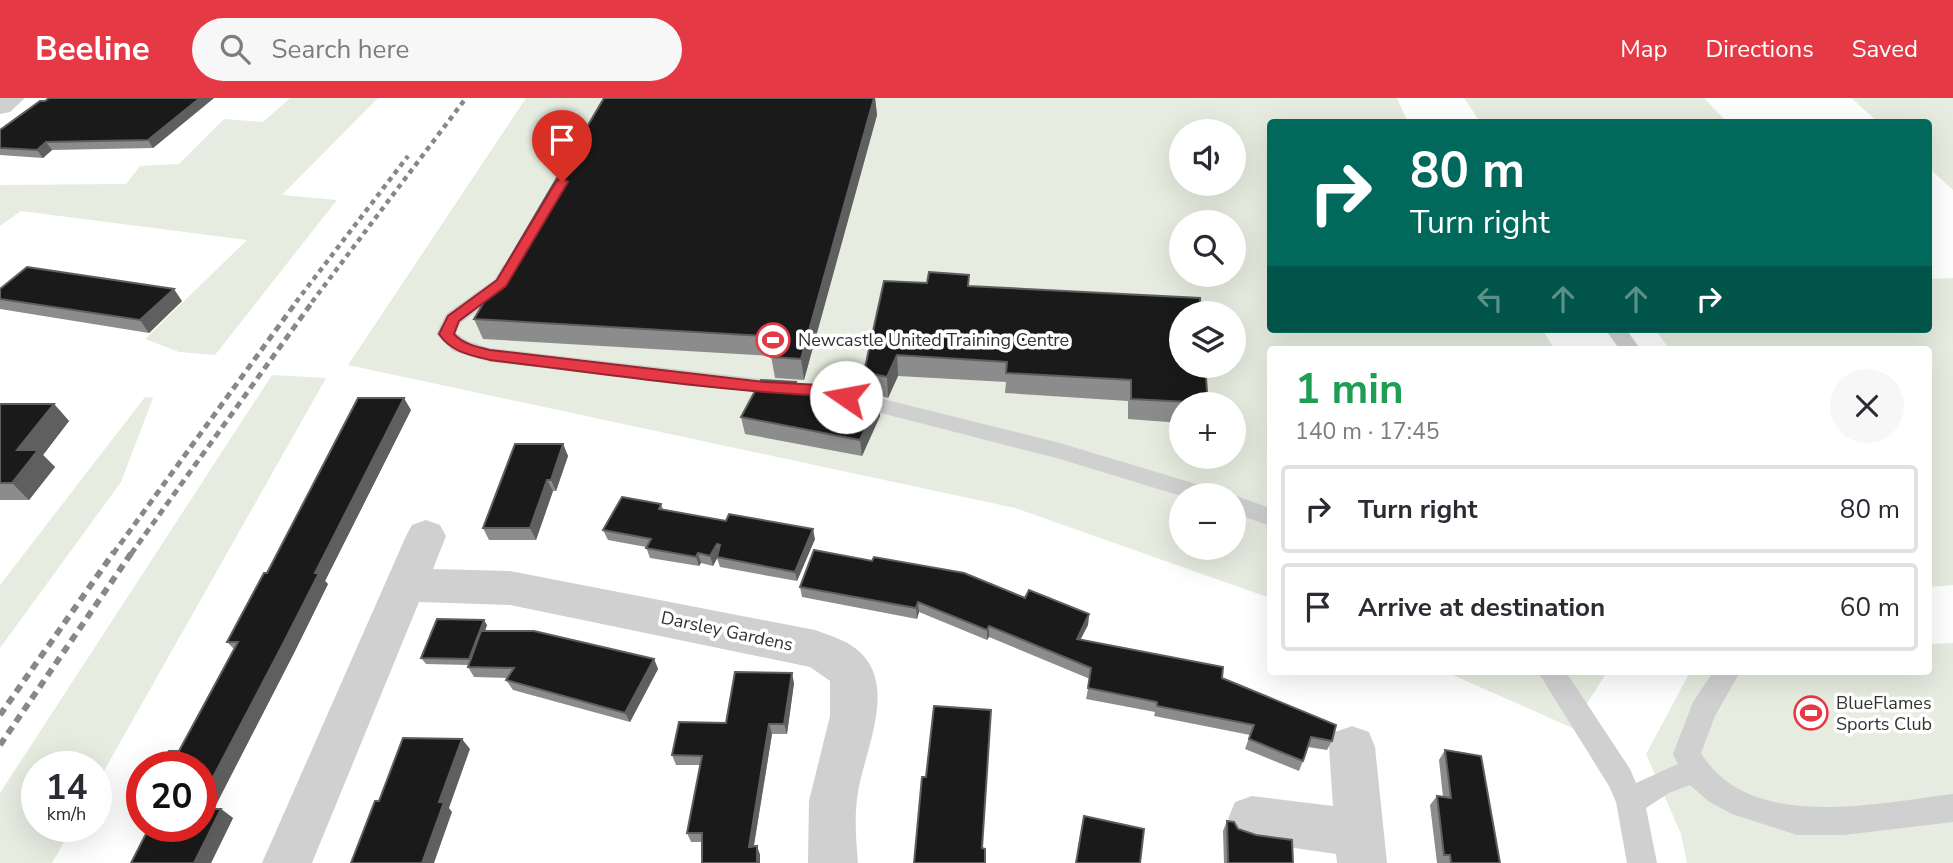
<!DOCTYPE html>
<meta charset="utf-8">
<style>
:root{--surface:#fff;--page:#f7f7f7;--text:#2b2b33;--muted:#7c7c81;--line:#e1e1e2;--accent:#e63946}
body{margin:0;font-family:"Nunito Sans",sans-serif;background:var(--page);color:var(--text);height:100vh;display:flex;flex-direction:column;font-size:26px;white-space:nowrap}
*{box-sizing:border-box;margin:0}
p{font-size:23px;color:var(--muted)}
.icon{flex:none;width:38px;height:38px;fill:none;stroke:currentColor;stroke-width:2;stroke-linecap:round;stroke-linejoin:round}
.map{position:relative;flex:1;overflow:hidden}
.drawer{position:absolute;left:1267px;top:248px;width:665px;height:329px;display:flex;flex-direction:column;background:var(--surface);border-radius:7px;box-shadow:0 7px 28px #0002}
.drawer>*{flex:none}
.guide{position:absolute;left:1267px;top:21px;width:665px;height:214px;border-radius:7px;box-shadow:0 7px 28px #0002;background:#00695c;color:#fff;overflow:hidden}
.controls{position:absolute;left:1169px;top:21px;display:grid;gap:14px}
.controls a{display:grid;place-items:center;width:77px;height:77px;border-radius:50%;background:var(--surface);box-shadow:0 7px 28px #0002;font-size:35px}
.speed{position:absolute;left:21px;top:653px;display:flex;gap:14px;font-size:35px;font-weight:700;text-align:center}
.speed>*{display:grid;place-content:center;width:91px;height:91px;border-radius:50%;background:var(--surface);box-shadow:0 7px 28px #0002;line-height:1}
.speed small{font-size:18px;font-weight:400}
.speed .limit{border:10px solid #d22;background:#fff;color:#111}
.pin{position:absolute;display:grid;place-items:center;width:60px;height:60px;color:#fff;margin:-72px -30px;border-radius:50% 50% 50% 0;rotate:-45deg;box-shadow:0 0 7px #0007}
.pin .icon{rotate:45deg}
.me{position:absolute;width:77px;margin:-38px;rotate:282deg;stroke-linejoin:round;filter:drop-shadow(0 0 5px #0008)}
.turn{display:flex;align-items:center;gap:24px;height:147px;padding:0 28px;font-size:32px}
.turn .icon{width:91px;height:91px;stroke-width:2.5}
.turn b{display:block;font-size:49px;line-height:60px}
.lanes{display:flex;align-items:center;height:66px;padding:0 28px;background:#0003;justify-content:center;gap:35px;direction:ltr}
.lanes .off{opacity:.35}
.round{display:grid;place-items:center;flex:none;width:74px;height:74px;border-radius:37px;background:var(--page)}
.headline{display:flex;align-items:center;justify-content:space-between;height:119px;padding:0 28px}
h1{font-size:42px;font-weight:700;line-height:52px;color:#1e9e55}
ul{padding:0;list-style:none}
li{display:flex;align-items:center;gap:21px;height:88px;margin:0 14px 10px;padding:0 14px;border:4px solid var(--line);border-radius:7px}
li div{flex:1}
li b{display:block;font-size:26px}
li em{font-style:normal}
header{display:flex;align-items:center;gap:42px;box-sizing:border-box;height:98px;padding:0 35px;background:var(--accent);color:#fff}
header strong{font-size:33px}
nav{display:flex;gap:38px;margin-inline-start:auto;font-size:24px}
.search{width:490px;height:63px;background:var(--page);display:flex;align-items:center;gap:18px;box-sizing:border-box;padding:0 24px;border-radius:38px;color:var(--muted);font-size:26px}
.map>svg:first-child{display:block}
</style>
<header>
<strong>Beeline</strong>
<div class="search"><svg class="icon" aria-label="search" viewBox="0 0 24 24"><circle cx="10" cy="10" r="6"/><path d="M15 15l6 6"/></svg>Search here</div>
<nav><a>Map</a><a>Directions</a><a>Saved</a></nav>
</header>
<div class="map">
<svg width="1953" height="765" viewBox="0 0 1953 765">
<rect width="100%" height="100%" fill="#fff"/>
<!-- green -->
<path fill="#e6ecdf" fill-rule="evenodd" d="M290,0H378L282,97L337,102L215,257L179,254L145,241L247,142L21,113L0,128V87L126,86L140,68L179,66L224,21L263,24Z
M526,0H1397L1408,24H1270V231H1542L1555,252H1270V500L1015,410L348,267ZM1181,33H1234V86H1181ZM1181,124H1234V177H1181ZM1181,215H1234V268H1181ZM1181,306H1234V359H1181ZM1181,397H1234V450H1181Z
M1464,0H1704L1727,24H1480Z
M1851,0H1953V92L1929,70L1928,24H1878Z
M1953,180V487L1929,489L1928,252H1670L1655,231H1928L1929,181Z
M272,277L326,280L96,687V668H37V728H73L52,765H0V695Z
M145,299L153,300L121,384L0,550V487Z
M1953,545V765H1687L1681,736L1646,656L1690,574H1928L1929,546Z
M1446,574H1607L1586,607L1588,637Z"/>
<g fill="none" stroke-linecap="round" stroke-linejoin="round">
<!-- service -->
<path fill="#d0d0d0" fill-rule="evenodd" d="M510,165L519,171L509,189L461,225L456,235L468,243L490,250L789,284L796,286L800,291L796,296L789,298L490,264L453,253L436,236L446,216L495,181L503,167Z
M1605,231H1626L1641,252H1620Z
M850,293L1060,345L1213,391L1217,397L1181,398L1060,361L842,305L839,300L842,295Z
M1233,397H1234L1270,410V428L1234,415Z
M1538,574H1566L1630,671L1636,685L1678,666L1673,656L1693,604L1713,574H1740L1715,618L1701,655C1749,735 1878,705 1953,696V724L1844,737H1797L1732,716L1708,703L1690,687L1669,695L1646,710L1657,765H1627L1616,704L1609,688Z"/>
<!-- minor -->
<path fill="#d0d0d0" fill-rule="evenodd" d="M0,0H25L10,14L0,16Z
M426,422L440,427L446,438L433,471L510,473L815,532C828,537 843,541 855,550C900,584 865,651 858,694C854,718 856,742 858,765H808L809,703L830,618V583L810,569L510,507L419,504L312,765H262L406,438L412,427Z
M1352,628L1369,634L1375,649L1387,765H1337L1336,756L1252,744L1235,738L1228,721L1235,704L1252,698L1333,708L1329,649L1335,634Z"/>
<!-- rail-far2 -->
<path stroke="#888" stroke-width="4.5" stroke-dasharray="5 4.5" stroke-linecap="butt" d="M296,204L408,58
M312,204L466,0"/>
<!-- rail-far1 -->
<path stroke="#888" stroke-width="5" stroke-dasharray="7 5" stroke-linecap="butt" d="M113,456L297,203
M131,456L313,203"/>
<!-- rail -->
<path stroke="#888" stroke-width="6" stroke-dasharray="8 6" stroke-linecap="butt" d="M0,617L114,454
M0,647L132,454"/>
</g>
<!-- wall -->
<path fill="#8c8c8c" d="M214,0L153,50L52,52L43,60L0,57V32Z
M604,0H875L877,17L804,282L775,280L771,258L483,241L474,221Z
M969,177V188L1208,306H1181V325L1128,321V303L1005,295L1006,284L898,278L888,300L866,294L864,274L927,185Z
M0,191L182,203L149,235L0,211Z
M797,287L879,301L880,318L862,358L745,336L741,319Z
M0,306H54L69,323L43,357L55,369L29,402H0Z
M411,312L325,483L328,486L294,555L214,711H221L233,720L211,765H131L201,728L179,653L234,551L227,544L267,475Z
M563,346L568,358L556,393H553L536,442H489L483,430Z
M661,406L663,411L815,441L797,483L720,469L717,460L713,468L701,465L699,468L650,460L646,449L608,442L603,432Z
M800,489L1025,500L1089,516L1088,527L1080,542L1222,580L1332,643L1327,652L1308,649L1303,663L1299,673L1245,651L1250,637L1154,618L1155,614L1086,601L1090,581L989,539L987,542L919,514L917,521L802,499Z
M487,527L485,533L654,561L658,571L630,624L513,592L506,582L508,580L474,579L468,569V567L426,566L421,560Z
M794,585L787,636H772L754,748H757L760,757L702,744H691L687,735L700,667H676L672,657Z
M1445,652L1500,765H1437L1430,707L1437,698L1443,699L1439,662Z
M1227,723L1238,731L1293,765H1224L1223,733Z"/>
<!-- shaded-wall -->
<path fill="#5f5f5f" d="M200,0H214L153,50L148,42Z
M874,0H875L877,17L804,282L801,261Z
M46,44L52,52L43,60L37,52Z
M174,191L182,203L149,235L140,222Z
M897,257L898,278L888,300L887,279Z
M404,300L411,312L325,483L328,486L294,555L209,720L201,714V702L315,475Z
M879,301L880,318L862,358L860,342Z
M54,306L69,323L43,357L55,369L29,402L12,385L17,352Z
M563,346L568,358L556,393L551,382Z
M547,382L553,393L536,442L530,430Z
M813,431L815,441L797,483L795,474Z
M717,446L720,455L713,468L710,458Z
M698,455L701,465L699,468L696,459Z
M918,504L919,514L917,521L916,510Z
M1089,516L1088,527L1075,552L1077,541Z
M484,522L487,527L473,567L469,561Z
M989,528V539L987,542V532Z
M654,561L658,571L630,624L625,615Z
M792,575L794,585L787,636L784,626Z
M769,626L772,636L752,758L749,749Z
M462,641L470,651L449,710L452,714L434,765H422L439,704Z
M221,711L233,720L211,765H194Z
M757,748L760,757V765H757Z"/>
<!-- building -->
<path fill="#1a1a1a" stroke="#5f5f5f" stroke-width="2" d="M49,0H200L148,42L46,44L37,52L0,50V32L40,3H45Z
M604,0H874L801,261L771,259L782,239L474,221Z
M27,169L174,191L140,222L0,201V191Z
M929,174L969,177L968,188L1200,200L1201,215H1181V268H1205L1208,305L1131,301V282L1006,275L1007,264L897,257L887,279L864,274L884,183L927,185Z
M761,282L796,284L795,287L879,301L860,342L741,319Z
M358,300H404L315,475H319L284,544L201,702V668H161L169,653H179L238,544H227L264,475H267Z
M0,306H54L17,352H38L12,385H0Z
M515,346H563L551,382H547L530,430H483Z
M622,399L661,406L659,411L726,423L729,416L813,431L795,474L717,459L720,447L717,446L710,458L698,455L696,459L646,450L651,441L603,432Z
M814,452L872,463L874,459L964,475L1025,500L1029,492L1089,516L1077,541L1223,569L1222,580L1336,627L1332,643L1311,639L1303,663L1249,641L1254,627L1157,608V604L1088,590L1091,570L989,528L987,532L918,504L916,510L800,489Z
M437,521L484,522L469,561L421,560Z
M481,533H534L654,561L625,615L506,582L514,570L468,569Z
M735,574L792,575L784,626H769L749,749L757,748V765H702V735H687L702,658L672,657L679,624L726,625Z
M934,608L991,612L982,750L985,751V765H914L922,679H926Z
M403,640L462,641L439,704H444L422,765H351L375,703H379Z
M1445,652L1481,658L1500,765H1451L1450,757H1444L1437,698L1451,700Z
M201,711H221L194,765H131L150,728H201Z
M1084,718L1144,731L1140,765H1076Z
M1227,723L1234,724L1238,731L1256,737L1292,742L1293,765H1228Z"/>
<!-- route -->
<path fill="#e63946" stroke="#96252e" stroke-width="2" d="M562,80L568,84L506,188L459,223L454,236C463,246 477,249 490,252L765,284L819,287L851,295L853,299L851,303C839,306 823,298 809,297C703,291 596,275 490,262C470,257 451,254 439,236L448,218L497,182L556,84Z"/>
<!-- icons -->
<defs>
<symbol id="stadium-ring" viewBox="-11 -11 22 22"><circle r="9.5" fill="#fff" stroke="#e63946" stroke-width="1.5"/><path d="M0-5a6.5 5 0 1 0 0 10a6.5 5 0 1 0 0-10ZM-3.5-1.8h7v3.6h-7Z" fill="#e63946"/></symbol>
</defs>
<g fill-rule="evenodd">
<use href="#stadium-ring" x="754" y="223" width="38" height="38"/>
<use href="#stadium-ring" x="1792" y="596" width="38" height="38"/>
</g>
<g text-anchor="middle" stroke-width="7" stroke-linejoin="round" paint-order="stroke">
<!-- poi labels -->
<g font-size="18" fill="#333" stroke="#fff" text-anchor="start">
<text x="798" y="248">Newcastle United Training Centre</text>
<text x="1836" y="611">BlueFlames<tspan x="1836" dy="21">Sports Club</tspan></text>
</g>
<!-- street labels -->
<g font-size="18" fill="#333" stroke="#fff">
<text transform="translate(727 533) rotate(12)" y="6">Darsley Gardens</text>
</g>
</g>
</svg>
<div class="controls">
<a><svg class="icon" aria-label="sound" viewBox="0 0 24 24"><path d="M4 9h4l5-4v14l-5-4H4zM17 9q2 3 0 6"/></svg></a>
<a><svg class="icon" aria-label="search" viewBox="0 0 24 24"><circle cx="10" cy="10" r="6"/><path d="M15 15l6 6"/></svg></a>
<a><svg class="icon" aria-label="layers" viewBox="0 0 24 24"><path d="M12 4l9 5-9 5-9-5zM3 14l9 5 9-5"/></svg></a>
<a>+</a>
<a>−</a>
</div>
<div class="speed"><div>14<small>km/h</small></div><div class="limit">20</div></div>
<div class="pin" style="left:562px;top:84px;background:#d93025"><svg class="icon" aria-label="arrive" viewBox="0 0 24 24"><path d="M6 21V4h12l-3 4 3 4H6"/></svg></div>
<svg class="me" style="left:846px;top:299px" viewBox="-20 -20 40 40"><circle r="19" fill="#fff"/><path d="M0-13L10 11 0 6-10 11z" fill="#e63946"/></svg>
<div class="guide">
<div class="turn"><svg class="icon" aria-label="right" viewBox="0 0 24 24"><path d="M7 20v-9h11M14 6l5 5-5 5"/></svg><div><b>80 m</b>Turn right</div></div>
<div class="lanes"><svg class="icon off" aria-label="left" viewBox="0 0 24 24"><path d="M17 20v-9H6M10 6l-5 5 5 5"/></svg><svg class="icon off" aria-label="ahead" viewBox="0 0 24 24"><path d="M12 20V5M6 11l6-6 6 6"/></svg><svg class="icon off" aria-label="ahead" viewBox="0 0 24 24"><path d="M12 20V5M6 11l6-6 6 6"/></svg><svg class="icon" aria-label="right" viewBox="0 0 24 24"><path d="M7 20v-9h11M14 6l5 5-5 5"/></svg></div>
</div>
<section class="drawer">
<div class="headline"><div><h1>1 min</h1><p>140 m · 17:45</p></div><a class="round"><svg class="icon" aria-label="close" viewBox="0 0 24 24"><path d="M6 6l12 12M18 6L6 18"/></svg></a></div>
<ul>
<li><svg class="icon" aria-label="right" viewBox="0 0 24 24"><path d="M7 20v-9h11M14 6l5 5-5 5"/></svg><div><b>Turn right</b></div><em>80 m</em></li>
<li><svg class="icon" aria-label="arrive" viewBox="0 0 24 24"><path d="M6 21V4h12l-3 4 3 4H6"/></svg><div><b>Arrive at destination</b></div><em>60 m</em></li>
</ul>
</section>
</div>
